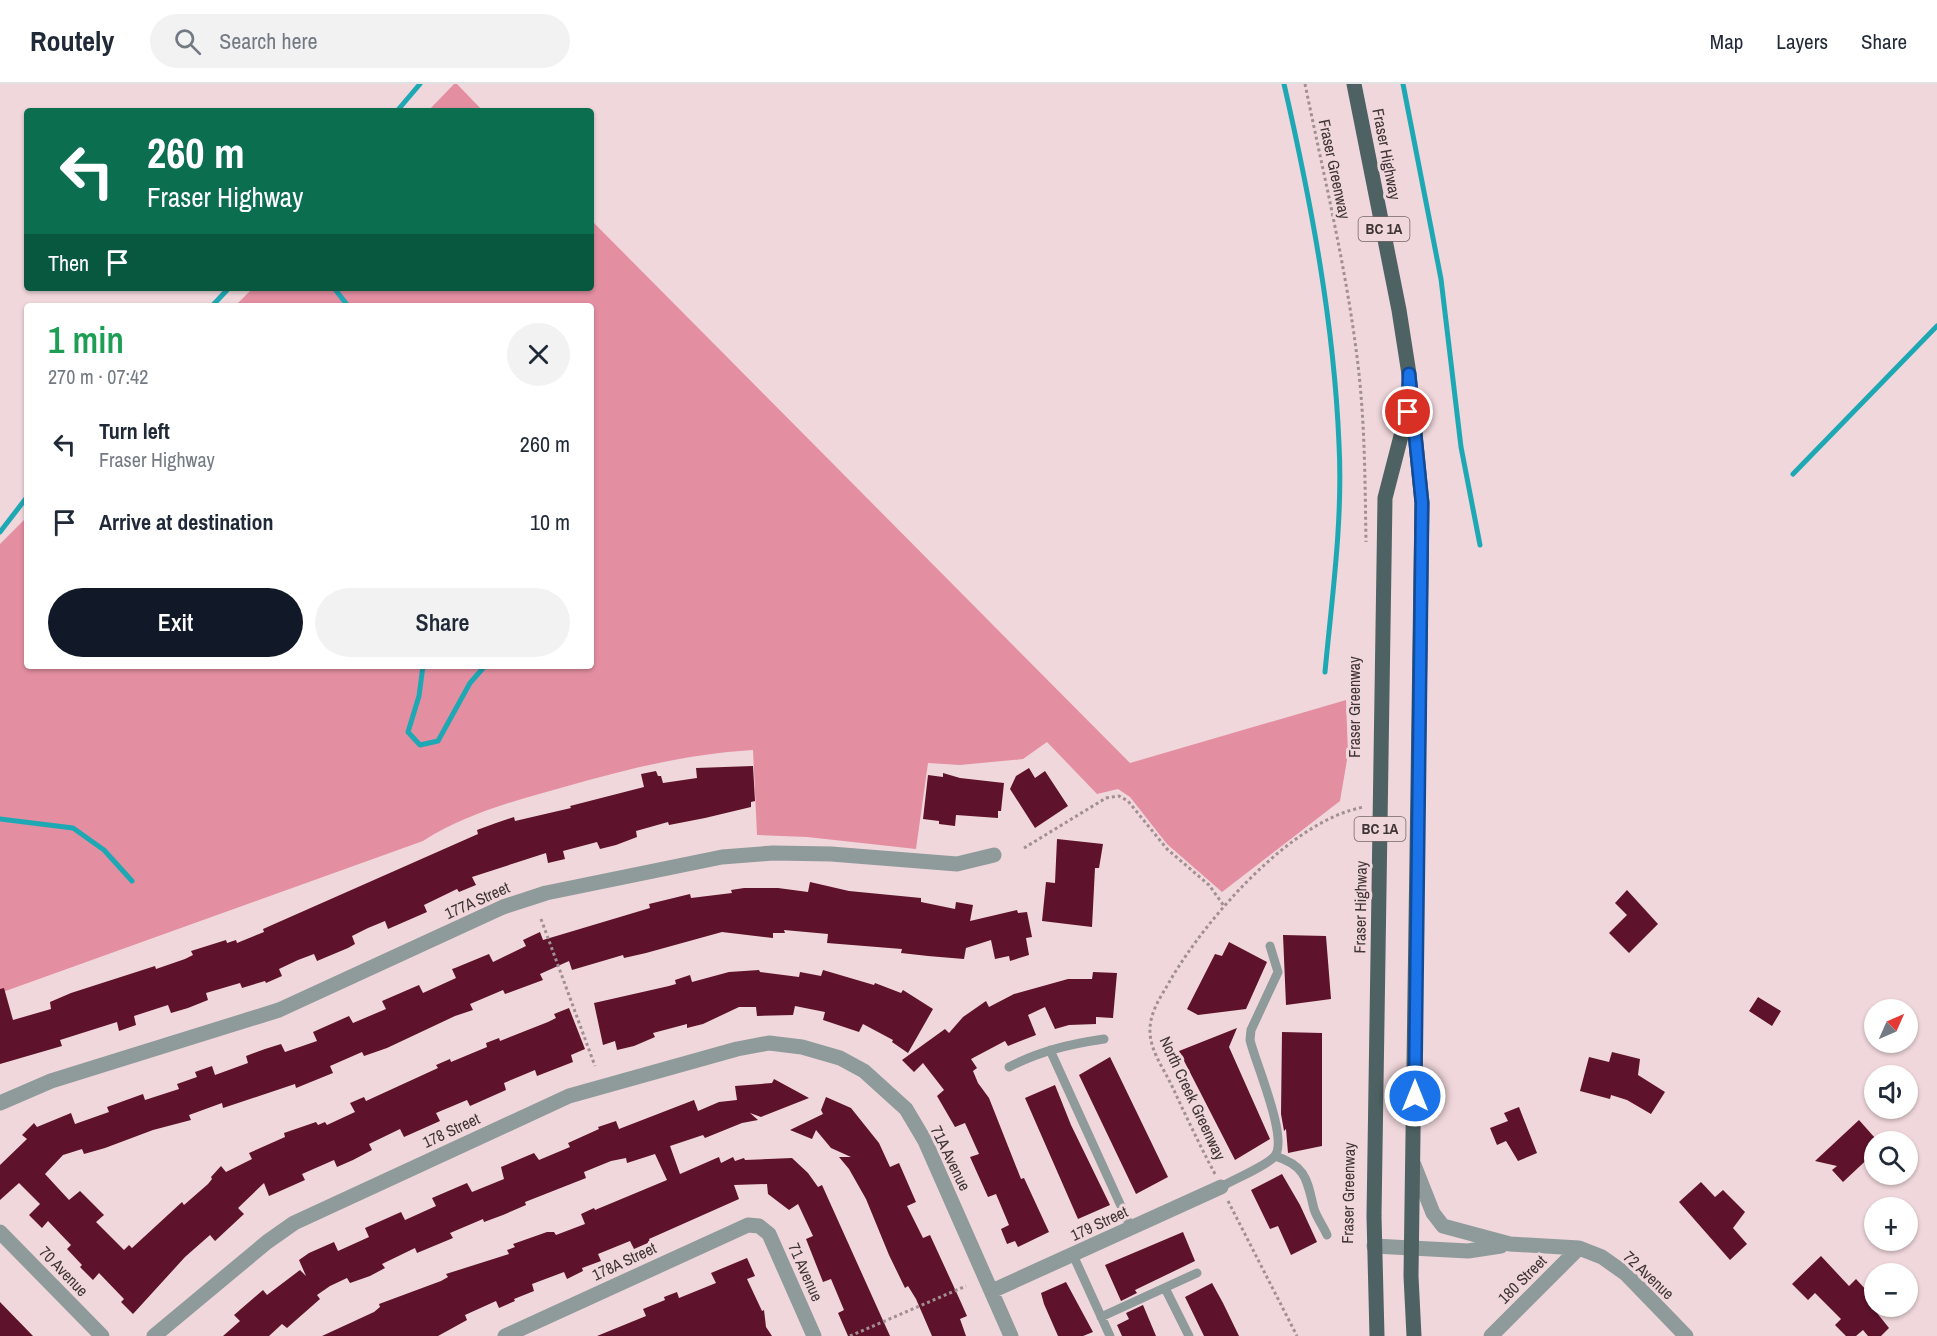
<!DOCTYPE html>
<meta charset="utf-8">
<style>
:root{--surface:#fff;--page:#f2f2f3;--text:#1f2937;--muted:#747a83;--line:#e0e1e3;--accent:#111827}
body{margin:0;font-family:"Archivo Narrow",sans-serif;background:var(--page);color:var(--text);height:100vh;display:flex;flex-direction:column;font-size:22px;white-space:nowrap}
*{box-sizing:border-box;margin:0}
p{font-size:20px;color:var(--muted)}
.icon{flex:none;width:33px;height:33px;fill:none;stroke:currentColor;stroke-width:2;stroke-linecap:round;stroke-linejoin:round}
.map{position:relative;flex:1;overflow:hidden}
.panel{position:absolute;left:24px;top:219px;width:570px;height:366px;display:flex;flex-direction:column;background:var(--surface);border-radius:6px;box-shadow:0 2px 4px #0004}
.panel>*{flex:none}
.hud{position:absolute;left:24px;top:24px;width:570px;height:183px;border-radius:6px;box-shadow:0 2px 4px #0004;background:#0b6e4f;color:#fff;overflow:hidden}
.needle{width:39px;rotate:45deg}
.buttons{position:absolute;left:1864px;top:915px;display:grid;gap:12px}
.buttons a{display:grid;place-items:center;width:54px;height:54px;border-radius:50%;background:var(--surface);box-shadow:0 2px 4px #0004;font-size:30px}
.pin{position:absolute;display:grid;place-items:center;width:51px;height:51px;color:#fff;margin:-26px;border:3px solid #fff;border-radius:50%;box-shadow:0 2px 6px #0007}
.me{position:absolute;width:66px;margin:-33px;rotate:0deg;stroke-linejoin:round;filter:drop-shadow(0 0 4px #0008)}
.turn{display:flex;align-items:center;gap:21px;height:126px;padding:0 24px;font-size:27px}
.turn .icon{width:78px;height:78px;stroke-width:2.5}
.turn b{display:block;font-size:42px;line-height:51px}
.then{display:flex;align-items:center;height:57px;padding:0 24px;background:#0003;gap:12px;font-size:22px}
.round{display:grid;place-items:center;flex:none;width:63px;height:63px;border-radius:32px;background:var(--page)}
.overview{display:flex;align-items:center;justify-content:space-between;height:102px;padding:0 24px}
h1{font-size:36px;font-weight:600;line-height:45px;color:#1e9e55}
.button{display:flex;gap:12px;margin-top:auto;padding:12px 24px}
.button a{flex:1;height:69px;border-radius:36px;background:var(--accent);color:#fff;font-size:24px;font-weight:600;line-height:69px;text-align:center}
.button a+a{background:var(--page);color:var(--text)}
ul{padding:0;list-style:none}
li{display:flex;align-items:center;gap:18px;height:78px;padding:0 24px}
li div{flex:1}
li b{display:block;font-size:22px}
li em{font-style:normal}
header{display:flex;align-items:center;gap:36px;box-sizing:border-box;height:84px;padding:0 30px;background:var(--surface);border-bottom:2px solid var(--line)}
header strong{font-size:28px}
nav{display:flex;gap:33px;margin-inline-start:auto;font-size:21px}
.search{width:420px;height:54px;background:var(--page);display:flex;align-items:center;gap:15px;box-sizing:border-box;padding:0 21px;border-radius:33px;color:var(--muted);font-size:22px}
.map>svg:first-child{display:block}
</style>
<header>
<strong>Routely</strong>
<div class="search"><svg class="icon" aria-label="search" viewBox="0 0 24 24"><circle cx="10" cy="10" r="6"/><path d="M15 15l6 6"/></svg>Search here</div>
<nav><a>Map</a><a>Layers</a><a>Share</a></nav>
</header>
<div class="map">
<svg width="1937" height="1252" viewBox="0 0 1937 1252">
<rect width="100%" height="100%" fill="#f0d7db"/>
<!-- green -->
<path fill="#e48fa1" d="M454,0H457L483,27H428Z
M591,136L1130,679L1346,616L1348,670L1340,717L1222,808L1167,760L1130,713L1118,705L1097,710L1047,658L1023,675L960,681L928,679L916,765L807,753L757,751L753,666C687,670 627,685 564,703C514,717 467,729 423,757L0,909V460L27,433V582H591V222H235L253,204H591Z"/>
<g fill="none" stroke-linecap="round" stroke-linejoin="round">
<!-- stream -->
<path stroke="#1ea8b4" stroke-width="5" d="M1284,0C1311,118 1334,239 1339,360C1343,436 1332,513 1325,588
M1403,0L1441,195L1461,363L1480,461
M397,27L420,0
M334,204L348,222
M212,222L229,204
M487,222H493
M1793,390L1937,242
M0,448L27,413
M423,582L419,612L408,648L420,661L438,657L470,599L485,582
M0,735L73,744L104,766L132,797"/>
</g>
<!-- building -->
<path fill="#5e122b" d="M753,682L755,717L751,718V723L705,734L669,741L668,738L636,747L637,753L616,761L600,765L597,758L563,767L565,775L548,779L546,769L472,793L476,801L459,808L457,805L424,821L427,828L388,845L385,837L368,844L352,852L355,860L348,864L317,877L314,870L298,876L279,885L282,892L266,899L265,897L242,904L240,899L206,909L208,916L188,924L171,929L168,921L134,932L136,941L119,947L117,938L60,956L62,962L0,980V905L4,904L13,936L51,925L50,918L71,909L155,882L156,885L185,875L193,871L191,867L226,856L227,859L236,856L237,859L264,848L263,845L478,750L477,746L496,739L514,733L515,737L571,724L570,722L644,703L641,690L656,687L658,692H661L663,699L697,694L696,684Z
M1029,684L1035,694L1045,687L1068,722L1035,744L1010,705L1016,692Z
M943,689L960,694L1004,699L1001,727H998V734L956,731L955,742L939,740V737L923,735L928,691L943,693Z
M1057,755L1103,760L1099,784H1095L1092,843L1042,837L1046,798L1055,799Z
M810,798L849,807L921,814V818L955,825L956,818L973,821L970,837L1017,826L1018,829L1027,828L1032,853L1026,854L1029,871L1010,877L1009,872L995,875L991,856L966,864L964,875L928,872L901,869L902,865L827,859L828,850L784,846L785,849H773V854L722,848L646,869L624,874L623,871L572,886L569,877L540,890L543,896L505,910L503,906L470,920L473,926L455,932L387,964L364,972L362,968L330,982L333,989L296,1004L295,1000L223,1024L222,1019L189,1031L191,1036L153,1046L105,1064L84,1070L82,1065L63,1071L45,1090L69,1116L80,1107L104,1131L96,1138L124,1166L129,1161L132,1164L182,1118L184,1121L208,1100L212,1095L211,1093L221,1082L226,1088L252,1075L249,1069L285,1053L284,1049L316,1038L318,1041L325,1038L327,1041L355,1028L350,1019L364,1013L366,1017L438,984L436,981L450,975L451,978L487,963L486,959L499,954L500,957L548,938L556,934L554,930L569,924L585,965L571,971L573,978L537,992L535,986L504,999L506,1006L470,1022L467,1016L436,1029L440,1037L404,1053L400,1045L369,1060L372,1066L353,1076L337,1083L334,1076L302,1090L305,1096L269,1112L264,1099L238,1124L244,1130L215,1157L210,1151L185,1173L133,1230L121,1218L124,1215L99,1189L93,1196L80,1183L82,1181L67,1165L71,1161L48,1137L42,1144L29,1131L40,1120L19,1099L0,1116V1081L27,1055L22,1051L34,1039L37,1043L71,1029L75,1040L109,1028L107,1023L143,1010L145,1016L179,1005L177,1000L197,993L195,988L212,982L215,991L248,979L246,972L265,965L281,960L285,968L317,957L313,948L349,932L353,939L386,925L382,917L419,901L423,909L456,894L452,885L455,884L489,870L493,878L526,862L523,856L540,848L543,856L650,824L649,820L690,810L691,814L732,809L731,806L744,804H778L808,808Z
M1627,806L1658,840L1629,869L1609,849L1627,831L1615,819Z
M1283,851L1326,852L1331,915L1286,921Z
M1229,858L1267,878L1246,925L1198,931L1187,925L1215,870L1222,872Z
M759,886L760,888L799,893L800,888L821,892L823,886L874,901L875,899L901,909L903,906L933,925L908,969L892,958L893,956L863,940L859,948L823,936L825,928L795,922L793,931L757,932L756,923H739L703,940L687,944V940L653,949L655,953L634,962L617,966L615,957L603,961L594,919L669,902L676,900L675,896L690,891L692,898L729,888Z
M1093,888L1117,889L1113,934L1096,933V940L1069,941L1055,945L1045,923L1028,931L1036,951L1008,962L1005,957L971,975L977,984L973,987L978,999L989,1014L1021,1095L1024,1094L1049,1148L1018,1163L1015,1157L1007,1160L1001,1145L1009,1141L996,1110L988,1113L970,1073L979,1070L965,1039L955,1043L937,1012L944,1006L923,979L914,988L902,976L945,945L949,949L963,933L986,917L989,923L1014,910L1068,895H1092Z
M1758,913L1781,927L1772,942L1749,927Z
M1237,944L1229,963L1270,1055L1235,1076L1179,967Z
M1282,948L1322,949V1062L1288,1069L1286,1045L1284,1047L1281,1030Z
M1612,968L1640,975L1638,991L1665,1008L1651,1030L1627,1016L1611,1011L1610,1015L1580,1007L1589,973L1609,978Z
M1110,973L1168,1093L1136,1110L1079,991Z
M774,995L809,1014L761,1033L750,1029L758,1036L742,1039L705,1054L703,1051L670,1062L680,1090L719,1073L721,1079L733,1073L735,1077L744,1074L745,1076L792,1074L808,1089L818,1103L822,1101L890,1252H848L838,1229L844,1226L831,1195L823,1198L806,1155L813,1152L798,1120L789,1126L768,1110L767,1100L734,1101L739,1115L649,1155L650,1158L634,1165L630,1157L598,1170L601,1177L582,1184L583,1187L567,1195L564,1188L532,1200L534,1207L514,1215L515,1217L499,1224L496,1217L465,1231L467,1236L438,1252H322L374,1228L380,1223L379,1220L441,1197L448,1193L446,1190L509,1170L507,1166L515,1163L513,1160L547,1148H554L556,1151L585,1140L581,1130L594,1124L595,1126L667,1096L655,1070L627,1079L626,1074L611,1077L584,1088L586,1094L525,1118L526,1121L503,1131L484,1138L483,1135L450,1149L453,1154L417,1169L415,1164L382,1180L385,1184L370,1192L350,1199L347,1194L330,1202L317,1211L320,1215L287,1244L282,1240L269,1252H223L240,1237L234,1231L263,1206L267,1211L300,1186L306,1192L299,1176L309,1169L334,1158L338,1167L369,1153L365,1144L401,1128L405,1136L436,1122L432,1114L467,1099L472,1108L504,1095L501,1083L534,1069L539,1076L570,1063L568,1059L599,1045L598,1043L616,1037L619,1045L694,1016L698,1027L719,1018L737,1016L735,1002L772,999Z
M1055,1001L1071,1041L1110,1121L1078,1135L1025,1014Z
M826,1013L851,1024L879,1059L890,1083L899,1079L916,1118L907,1122L923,1154L930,1151L959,1214L967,1232L960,1235L966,1252H932L916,1215L908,1202L905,1204L889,1171L866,1115L849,1085L839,1073H851L831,1064L816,1046L812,1055L790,1046L823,1030L821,1026Z
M1519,1023L1537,1069L1518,1077L1506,1057L1497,1061L1490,1044L1508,1037L1504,1029Z
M1859,1036L1875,1054V1068L1843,1098L1832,1086L1837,1082L1815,1077Z
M1282,1090L1300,1121L1317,1158L1291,1171L1278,1142L1270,1145L1251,1106Z
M1701,1098L1715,1113L1723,1106L1745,1128L1733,1144L1747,1160L1730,1176L1679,1118Z
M1183,1148L1195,1177L1135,1206L1137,1209L1121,1217L1105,1181Z
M1821,1172L1849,1202L1856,1195L1869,1209L1865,1214L1889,1244L1881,1252H1868L1863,1246L1856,1252H1846L1835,1241L1841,1235L1815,1209L1808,1216L1792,1200Z
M747,1174L755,1192L747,1195L762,1227L764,1226L766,1243L772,1252H597L646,1232L643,1225L665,1216L664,1213L677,1208L679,1214L716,1199L711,1189Z
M1066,1198L1093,1248L1083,1252H1058L1044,1220L1041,1209Z
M1212,1199L1223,1219L1239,1252H1204L1185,1213Z
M0,1218L33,1252H0Z
M1143,1221L1156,1252H1122L1117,1241L1129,1235L1126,1229Z"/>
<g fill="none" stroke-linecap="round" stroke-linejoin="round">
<!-- path -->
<path stroke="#a18f92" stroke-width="3" stroke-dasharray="3 3" stroke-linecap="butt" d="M1305,0C1324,93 1347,187 1358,281C1365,340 1365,399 1366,458
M1024,764L1106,714L1119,712L1128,717L1167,765L1209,801L1224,822
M541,835L595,982
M1215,1090C1199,1060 1185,1030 1171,1000C1163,984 1151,967 1150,949C1149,928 1161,913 1171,895C1207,834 1291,736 1364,723
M1228,1117L1297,1252
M850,1252L966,1202"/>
<!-- service -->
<path stroke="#8f9a9b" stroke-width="9" d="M1050,966L1131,1144
M1009,983C1040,967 1070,960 1104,955
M1275,1072C1307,1082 1307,1097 1314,1125C1317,1134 1323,1142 1327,1151
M1221,1103C1236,1094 1263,1084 1274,1073C1290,1057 1255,978 1250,956L1251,946L1278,888L1270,862
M1073,1171L1110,1252
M1165,1204L1189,1252
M1101,1233L1197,1189"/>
<!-- minor -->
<path stroke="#8f9a9b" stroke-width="15" d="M0,1019L51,997L279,926L503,823L546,809L722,773L773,769L831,770L957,780L994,771
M1414,1081L1433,1129L1443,1142L1510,1160L1579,1164L1602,1173L1626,1190L1686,1252
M0,1148L102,1252
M1374,1162L1468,1167L1501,1162
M992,1207L1221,1103
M154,1252L267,1158L294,1139L569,1012L737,965L769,959L802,963L840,974L864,987L906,1025L925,1057L1011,1252
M505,1252L748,1141L759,1142L769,1150L814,1252
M1491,1252L1579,1164"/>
<!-- primary -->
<path stroke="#4e6264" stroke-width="15" d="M1354,0L1399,226L1409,290L1422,419L1411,1192L1414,1252
M1377,1252L1374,1132L1385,414L1408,325"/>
</g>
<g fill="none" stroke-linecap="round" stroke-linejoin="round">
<defs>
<path id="route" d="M1408,328L1409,290L1422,419L1415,1012"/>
</defs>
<!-- route casing -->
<use href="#route" stroke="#114b97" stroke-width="15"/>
<!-- route -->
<use href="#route" stroke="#1a73e8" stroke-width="10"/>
</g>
<g text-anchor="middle" stroke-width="6" stroke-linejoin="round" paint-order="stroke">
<!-- shield labels -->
<g fill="#f0d7db" stroke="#746668" stroke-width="1.5">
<rect x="1358.5" y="133" width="51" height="24" rx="4.5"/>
<rect x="1354.5" y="733" width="51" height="24" rx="4.5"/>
</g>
<g font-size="15" font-weight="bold" fill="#3f3537">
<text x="1384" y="150">BC 1A</text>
<text x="1380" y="750">BC 1A</text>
</g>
<!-- street labels -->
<g font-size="16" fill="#3f3537" stroke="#f0d7db">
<text transform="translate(1387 70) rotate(79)" y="6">Fraser Highway</text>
<text transform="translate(1335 85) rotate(78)" y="6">Fraser Greenway</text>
<text transform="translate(1354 623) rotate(-90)" y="6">Fraser Greenway</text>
<text transform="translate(477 816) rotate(-24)" y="6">177A Street</text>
<text transform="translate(1360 823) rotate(-89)" y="6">Fraser Highway</text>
<text transform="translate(1193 1014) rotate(65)" y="6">North Creek Greenway</text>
<text transform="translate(451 1046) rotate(-25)" y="6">178 Street</text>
<text transform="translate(951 1074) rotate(64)" y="6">71A Avenue</text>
<text transform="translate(1348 1109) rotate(-89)" y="6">Fraser Greenway</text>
<text transform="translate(1099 1139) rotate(-25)" y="6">179 Street</text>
<text transform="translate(624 1177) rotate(-25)" y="6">178A Street</text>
<text transform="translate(64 1187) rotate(46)" y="6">70 Avenue</text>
<text transform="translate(806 1188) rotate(66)" y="6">71 Avenue</text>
<text transform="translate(1649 1191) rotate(43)" y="6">72 Avenue</text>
<text transform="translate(1522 1195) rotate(-45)" y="6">180 Street</text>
</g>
</g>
</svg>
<div class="buttons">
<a><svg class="needle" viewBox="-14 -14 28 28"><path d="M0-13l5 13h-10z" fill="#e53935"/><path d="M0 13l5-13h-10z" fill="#747a83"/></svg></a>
<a><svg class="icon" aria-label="sound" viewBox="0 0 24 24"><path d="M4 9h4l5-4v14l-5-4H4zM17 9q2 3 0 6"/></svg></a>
<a><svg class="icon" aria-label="search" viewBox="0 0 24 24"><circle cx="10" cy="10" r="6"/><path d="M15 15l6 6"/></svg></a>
<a>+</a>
<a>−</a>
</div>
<div class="pin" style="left:1408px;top:328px;background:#d93025"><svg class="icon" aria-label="arrive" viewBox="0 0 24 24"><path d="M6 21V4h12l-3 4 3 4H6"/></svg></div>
<svg class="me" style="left:1415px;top:1012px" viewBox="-20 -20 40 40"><circle r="17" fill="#1a73e8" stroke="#fff" stroke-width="3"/><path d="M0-11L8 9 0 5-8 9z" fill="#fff"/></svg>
<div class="hud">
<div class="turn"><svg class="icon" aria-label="left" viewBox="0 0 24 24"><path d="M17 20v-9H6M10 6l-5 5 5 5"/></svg><div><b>260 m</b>Fraser Highway</div></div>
<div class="then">Then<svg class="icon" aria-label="arrive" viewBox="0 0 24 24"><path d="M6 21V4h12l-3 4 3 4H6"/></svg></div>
</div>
<section class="panel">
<div class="overview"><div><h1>1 min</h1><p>270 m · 07:42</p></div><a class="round"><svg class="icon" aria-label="close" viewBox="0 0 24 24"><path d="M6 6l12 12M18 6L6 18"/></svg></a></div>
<ul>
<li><svg class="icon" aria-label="left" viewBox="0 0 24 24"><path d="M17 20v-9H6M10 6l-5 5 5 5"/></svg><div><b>Turn left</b><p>Fraser Highway</p></div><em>260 m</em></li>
<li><svg class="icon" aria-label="arrive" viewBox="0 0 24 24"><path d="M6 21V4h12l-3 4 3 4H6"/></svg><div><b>Arrive at destination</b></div><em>10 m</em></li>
</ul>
<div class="button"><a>Exit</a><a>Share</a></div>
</section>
</div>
